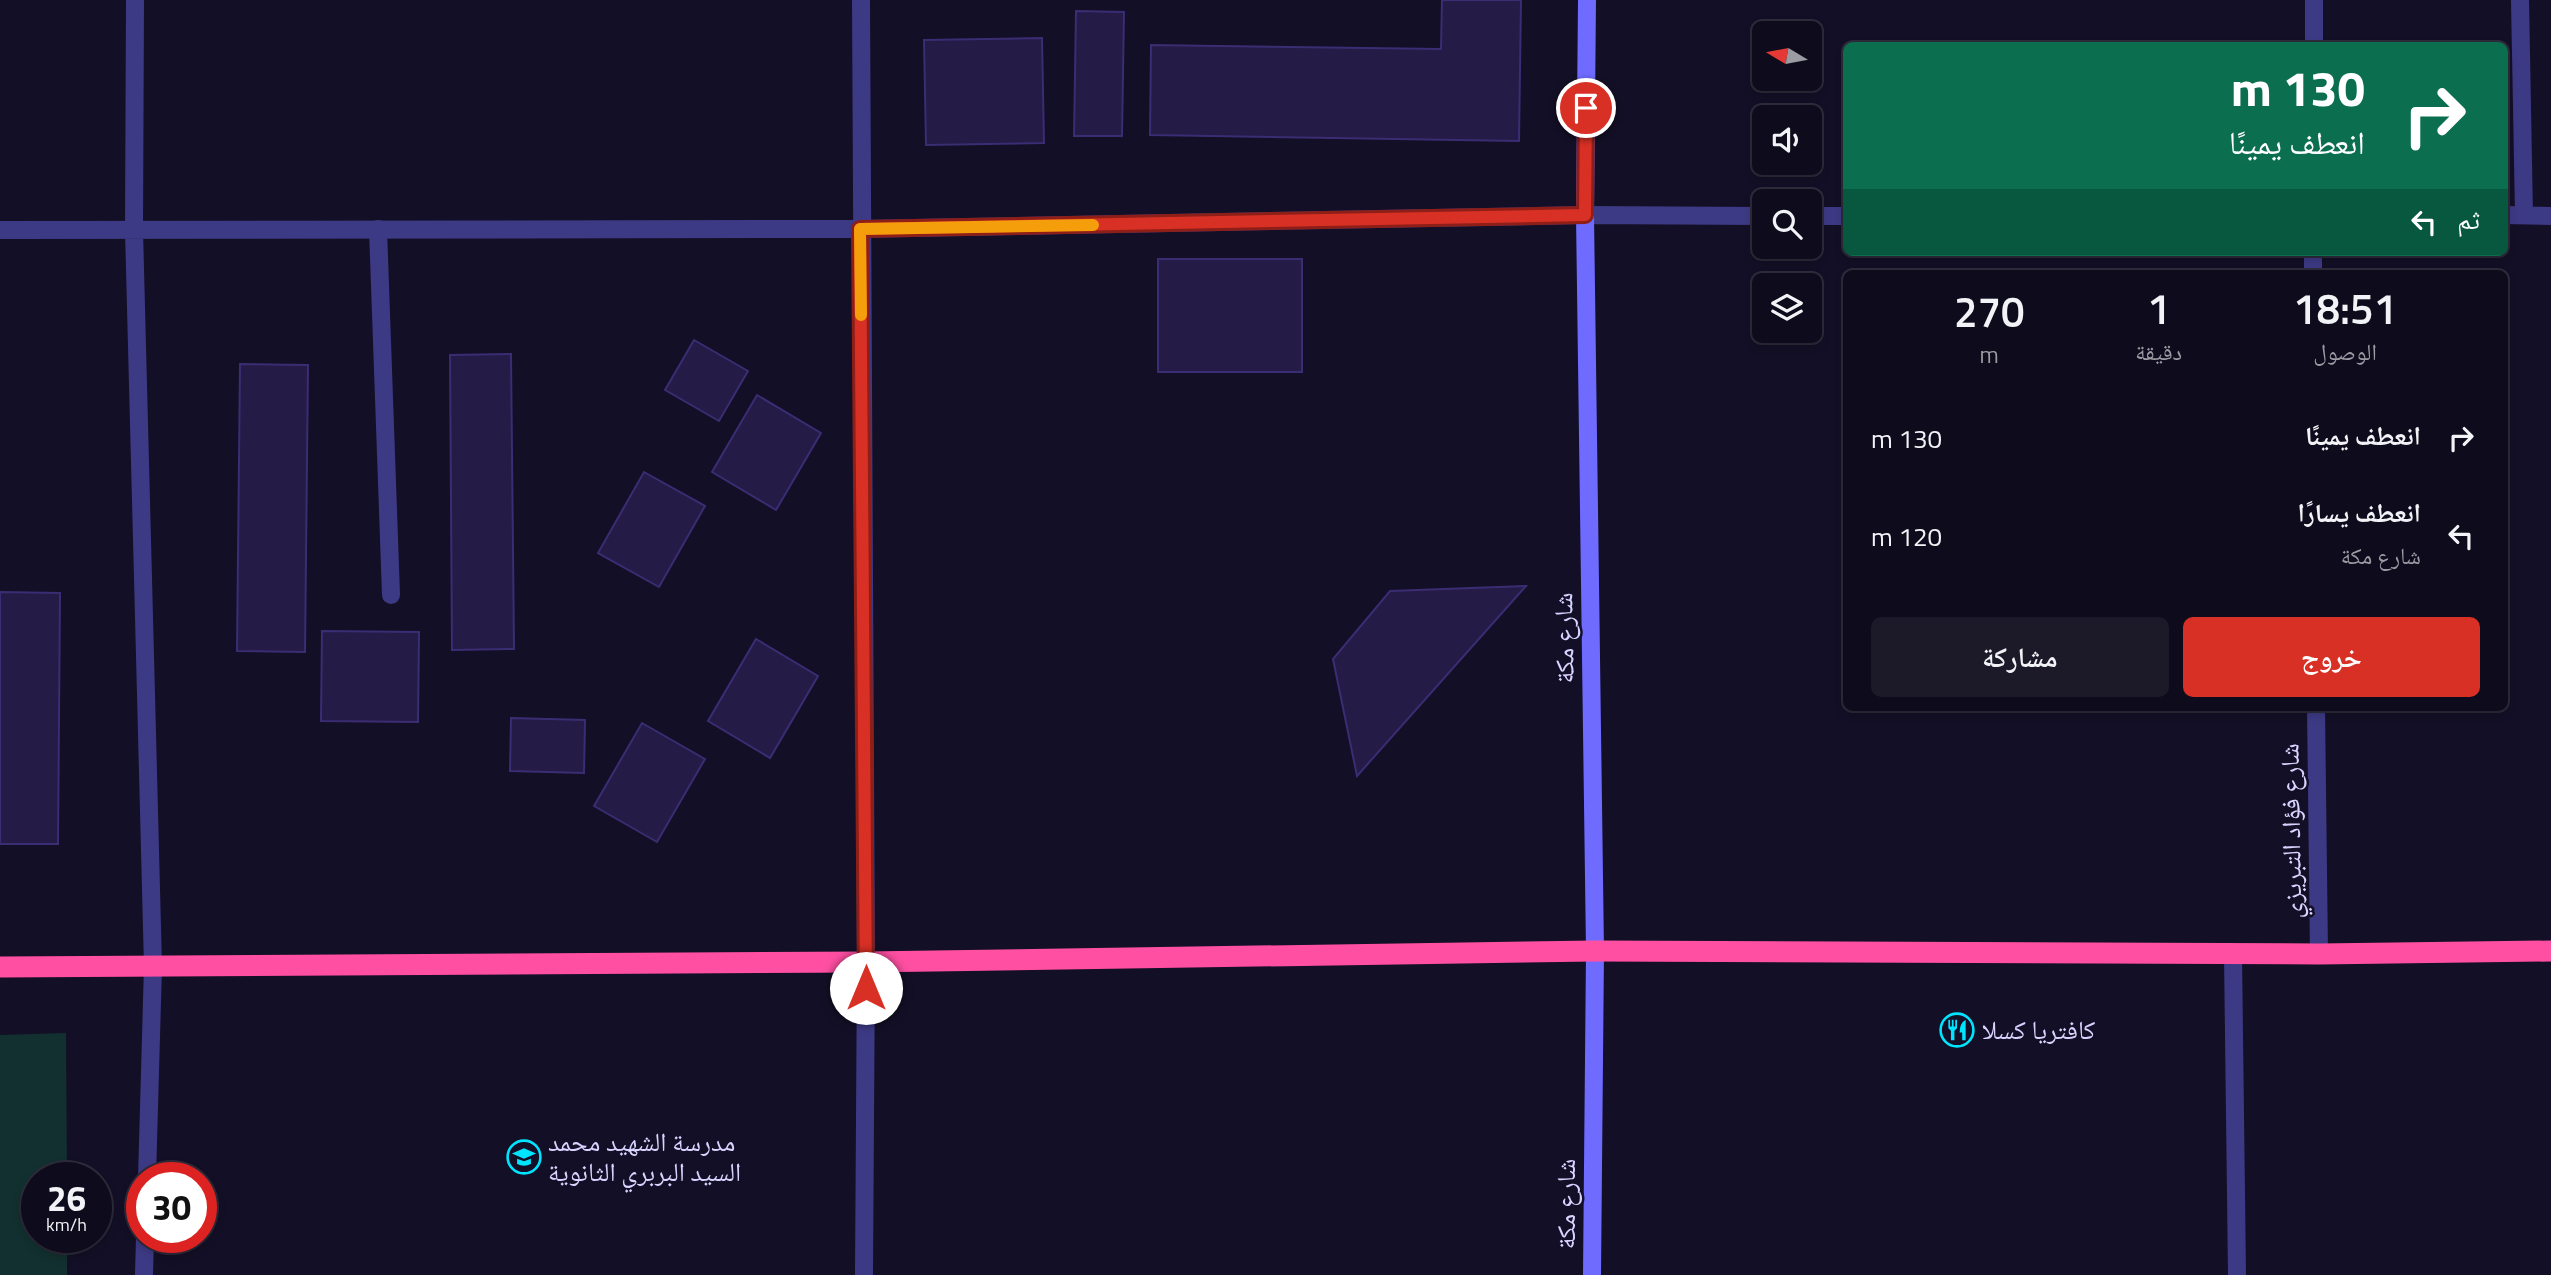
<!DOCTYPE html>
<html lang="ar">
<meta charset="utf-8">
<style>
:root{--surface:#0e0b1c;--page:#1c1929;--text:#f1f3f6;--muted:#9b9ba3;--line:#2e2b3b;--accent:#d93025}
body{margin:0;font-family:"Titillium Web","Noto Naskh Arabic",sans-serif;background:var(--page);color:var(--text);direction:rtl;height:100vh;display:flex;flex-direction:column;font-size:26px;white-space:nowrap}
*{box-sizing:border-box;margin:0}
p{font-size:23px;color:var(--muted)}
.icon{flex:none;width:38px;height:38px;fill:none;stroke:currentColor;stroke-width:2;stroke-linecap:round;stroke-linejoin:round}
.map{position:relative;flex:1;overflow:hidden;direction:ltr}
.side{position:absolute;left:1843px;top:270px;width:665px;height:441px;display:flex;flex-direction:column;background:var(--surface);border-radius:10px;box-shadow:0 4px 10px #0003,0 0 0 2px var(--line);direction:rtl}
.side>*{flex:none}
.banner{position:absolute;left:1843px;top:42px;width:665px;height:214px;border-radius:10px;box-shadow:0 4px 10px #0003,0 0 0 2px var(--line);direction:rtl;background:#0b6e4f;color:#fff;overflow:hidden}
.needle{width:46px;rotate:280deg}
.tools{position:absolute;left:1752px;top:21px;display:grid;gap:14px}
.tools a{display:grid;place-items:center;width:70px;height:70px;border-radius:10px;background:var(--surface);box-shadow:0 4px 10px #0003,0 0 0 2px var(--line);font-size:35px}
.speed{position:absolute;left:21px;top:1162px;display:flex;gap:14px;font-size:35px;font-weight:700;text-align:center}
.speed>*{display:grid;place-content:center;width:91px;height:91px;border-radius:50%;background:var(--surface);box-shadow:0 4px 10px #0003,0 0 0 2px var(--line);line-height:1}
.speed small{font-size:18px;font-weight:400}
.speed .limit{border:10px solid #d22;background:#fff;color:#111}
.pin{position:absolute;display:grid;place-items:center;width:60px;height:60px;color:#fff;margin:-30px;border:4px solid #fff;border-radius:50%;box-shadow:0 2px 7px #0007}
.me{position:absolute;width:77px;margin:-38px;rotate:0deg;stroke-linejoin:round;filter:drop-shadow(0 0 5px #0008)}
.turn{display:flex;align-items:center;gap:24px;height:147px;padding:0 28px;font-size:32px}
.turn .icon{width:91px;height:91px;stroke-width:2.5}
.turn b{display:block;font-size:49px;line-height:60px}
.then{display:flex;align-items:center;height:66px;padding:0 28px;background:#0003;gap:14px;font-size:26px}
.eta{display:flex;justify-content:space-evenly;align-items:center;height:119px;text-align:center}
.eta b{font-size:42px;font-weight:600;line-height:49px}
.primary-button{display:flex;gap:14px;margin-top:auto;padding:14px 28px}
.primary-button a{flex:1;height:80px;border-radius:10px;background:var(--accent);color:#fff;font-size:28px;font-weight:600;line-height:80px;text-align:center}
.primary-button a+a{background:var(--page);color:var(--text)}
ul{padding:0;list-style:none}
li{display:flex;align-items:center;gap:21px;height:98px;padding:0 28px}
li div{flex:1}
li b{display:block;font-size:26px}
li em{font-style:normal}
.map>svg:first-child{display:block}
</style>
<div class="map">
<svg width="2551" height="1275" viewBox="0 0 2551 1275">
<rect width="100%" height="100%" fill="#130f26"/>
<!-- green -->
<path fill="#12302f" d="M66,1033L67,1178H37V1237H67V1275H0V1035Z"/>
<!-- building -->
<path fill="#241b47" stroke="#3b2d73" stroke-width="2" d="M1442,0H1521L1519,141L1150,135L1151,45L1441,49Z
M1076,11L1124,12L1122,136H1074Z
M1042,38L1044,143L926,145L924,40Z
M1158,259H1302V372H1158Z
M694,340L748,371L719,421L665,390Z
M511,354L514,649L452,650L450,355Z
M240,364L308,365L305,652L237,651Z
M757,395L821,433L776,510L712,472Z
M644,472L705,506L659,587L598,553Z
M1526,586L1357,776L1333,659L1390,591Z
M0,592L60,593L58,844H0Z
M322,631L419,632L418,722L321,721Z
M756,639L818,676L770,758L708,721Z
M511,718L585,720L584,773L510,771Z
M642,723L705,759L657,842L594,806Z"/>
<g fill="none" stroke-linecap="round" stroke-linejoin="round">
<!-- lane -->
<path stroke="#3d3a85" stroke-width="18" d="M378,229L391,595
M2233,954L2237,1275"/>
<!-- street -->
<path stroke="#3d3a85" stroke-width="18" d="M135,0L134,230L153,966L147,1178
M861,0L866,962L864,1275
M2520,0L2524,215
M2314,46V0
M2504,215L2551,216
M1810,216H1846
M0,230L860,229L1585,215L1764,216
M2313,252V273
M2316,707L2319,954
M144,1275L145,1237"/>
<!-- secondary -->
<path stroke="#6f6bff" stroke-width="18" d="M1587,0L1585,215L1595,951L1592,1275"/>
<!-- highway -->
<path stroke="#ff4fa3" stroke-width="21" d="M0,967L866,962L1595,951L2319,954L2551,951"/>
</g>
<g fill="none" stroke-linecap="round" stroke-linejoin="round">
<defs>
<path id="route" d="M866,988L860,229L1585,215L1586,108"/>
</defs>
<!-- route casing -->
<use href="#route" stroke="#8d1f18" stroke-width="18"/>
<!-- route -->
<use href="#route" stroke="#d93025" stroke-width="12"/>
<!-- slow -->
<path stroke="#f59e0b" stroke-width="12" d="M861,315L860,229L1093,225"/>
</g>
<!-- icons -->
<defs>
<symbol id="restaurant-ring" viewBox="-11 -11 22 22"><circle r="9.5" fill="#130f26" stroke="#00e5ff" stroke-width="1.5"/><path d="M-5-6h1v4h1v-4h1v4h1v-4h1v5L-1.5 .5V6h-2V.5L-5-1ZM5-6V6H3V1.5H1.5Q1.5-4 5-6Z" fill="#00e5ff"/></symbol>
<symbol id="school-ring" viewBox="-11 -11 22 22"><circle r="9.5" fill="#130f26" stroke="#00e5ff" stroke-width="1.5"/><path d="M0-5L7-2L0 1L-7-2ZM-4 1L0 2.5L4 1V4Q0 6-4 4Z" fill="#00e5ff"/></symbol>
</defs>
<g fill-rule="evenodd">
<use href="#restaurant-ring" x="1938" y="1011" width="38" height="38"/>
<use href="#school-ring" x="505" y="1138" width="38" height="38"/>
</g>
<g text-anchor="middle" stroke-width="5" stroke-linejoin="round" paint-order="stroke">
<!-- street labels -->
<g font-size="26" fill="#d9d4ff" stroke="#130f26">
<text transform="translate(1564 638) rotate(-91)" y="9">شارع مكة</text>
<text transform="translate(2291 831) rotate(-91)" y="9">شارع فؤاد التبريزي</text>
<text transform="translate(1566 1204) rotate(-90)" y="9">شارع مكة</text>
</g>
<!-- poi labels -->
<g font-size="26" fill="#d9d4ff" stroke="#130f26" text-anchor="start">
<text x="1982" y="1039">كافتريا كسلا</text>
<text x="548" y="1151">مدرسة الشهيد محمد<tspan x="548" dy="30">السيد البربري الثانوية</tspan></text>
</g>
</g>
</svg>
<div class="tools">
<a><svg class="needle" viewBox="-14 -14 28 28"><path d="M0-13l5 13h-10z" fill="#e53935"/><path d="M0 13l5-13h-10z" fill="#9b9ba3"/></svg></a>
<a><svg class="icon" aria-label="sound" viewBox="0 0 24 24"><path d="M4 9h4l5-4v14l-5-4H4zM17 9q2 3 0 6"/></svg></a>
<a><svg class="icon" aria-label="search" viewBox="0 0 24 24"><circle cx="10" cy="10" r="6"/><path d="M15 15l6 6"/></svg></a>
<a><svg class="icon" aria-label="layers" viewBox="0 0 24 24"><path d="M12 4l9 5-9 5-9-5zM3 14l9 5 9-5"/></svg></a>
</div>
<div class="speed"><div>26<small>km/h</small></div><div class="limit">30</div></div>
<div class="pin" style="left:1586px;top:108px;background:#d93025"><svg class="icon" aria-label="arrive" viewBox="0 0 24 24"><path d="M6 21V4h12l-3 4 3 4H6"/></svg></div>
<svg class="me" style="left:866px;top:988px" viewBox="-20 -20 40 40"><circle r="19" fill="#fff"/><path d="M0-13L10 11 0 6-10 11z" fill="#d93025"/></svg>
<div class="banner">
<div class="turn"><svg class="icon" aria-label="right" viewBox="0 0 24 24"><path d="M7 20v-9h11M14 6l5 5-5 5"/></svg><div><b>130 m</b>انعطف يمينًا</div></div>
<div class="then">ثم<svg class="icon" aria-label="left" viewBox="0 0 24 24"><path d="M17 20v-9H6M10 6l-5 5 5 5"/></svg></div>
</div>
<section class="side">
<div class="eta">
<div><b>18:51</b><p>الوصول</p></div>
<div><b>1</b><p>دقيقة</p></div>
<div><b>270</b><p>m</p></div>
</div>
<ul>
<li><svg class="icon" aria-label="right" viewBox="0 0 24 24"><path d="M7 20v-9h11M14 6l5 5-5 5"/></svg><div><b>انعطف يمينًا</b></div><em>130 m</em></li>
<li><svg class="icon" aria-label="left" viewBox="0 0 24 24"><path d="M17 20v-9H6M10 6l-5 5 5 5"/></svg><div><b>انعطف يسارًا</b><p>شارع مكة</p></div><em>120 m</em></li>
</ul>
<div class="primary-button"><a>خروج</a><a>مشاركة</a></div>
</section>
</div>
